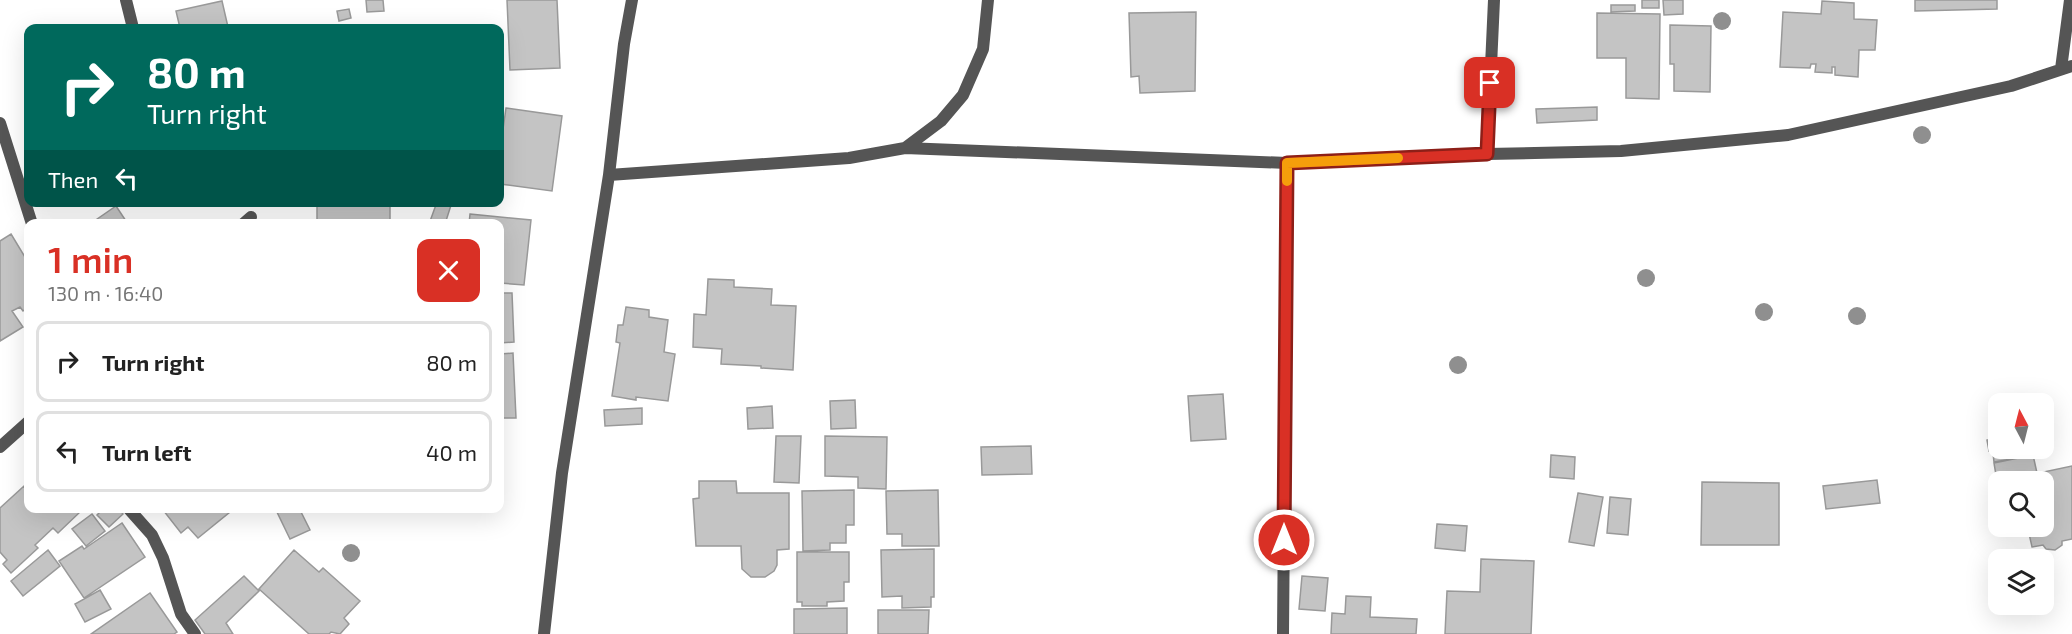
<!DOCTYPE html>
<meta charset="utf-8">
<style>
:root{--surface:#fff;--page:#f2f2f2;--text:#222;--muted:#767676;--line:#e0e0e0;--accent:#d93025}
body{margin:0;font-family:"Exo 2",sans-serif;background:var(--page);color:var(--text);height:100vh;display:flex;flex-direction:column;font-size:22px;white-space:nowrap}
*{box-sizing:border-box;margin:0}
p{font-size:20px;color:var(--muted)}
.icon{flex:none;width:33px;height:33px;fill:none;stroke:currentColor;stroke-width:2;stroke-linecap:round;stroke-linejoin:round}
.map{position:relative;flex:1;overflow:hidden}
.sheet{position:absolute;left:24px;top:219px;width:480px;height:294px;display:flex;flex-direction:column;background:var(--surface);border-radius:12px;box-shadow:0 6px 24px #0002}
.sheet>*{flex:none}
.hud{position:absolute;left:24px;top:24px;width:480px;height:183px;border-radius:12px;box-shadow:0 6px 24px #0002;background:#00695c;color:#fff;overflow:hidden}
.needle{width:39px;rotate:353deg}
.tools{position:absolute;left:1988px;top:393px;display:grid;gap:12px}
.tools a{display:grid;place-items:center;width:66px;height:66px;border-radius:12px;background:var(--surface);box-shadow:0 6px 24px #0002;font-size:30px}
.pin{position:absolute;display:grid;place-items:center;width:51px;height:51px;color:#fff;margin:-26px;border-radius:12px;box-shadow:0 3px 9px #0006}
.me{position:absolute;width:66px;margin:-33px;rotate:0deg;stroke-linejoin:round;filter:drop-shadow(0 0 4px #0008)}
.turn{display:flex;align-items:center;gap:21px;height:126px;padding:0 24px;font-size:27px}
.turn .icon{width:78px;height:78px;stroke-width:2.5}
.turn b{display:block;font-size:42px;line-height:51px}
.then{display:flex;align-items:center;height:57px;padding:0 24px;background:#0003;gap:12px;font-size:22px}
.round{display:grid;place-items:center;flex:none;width:63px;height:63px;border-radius:12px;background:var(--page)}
.summary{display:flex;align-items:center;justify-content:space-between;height:102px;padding:0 24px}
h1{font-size:36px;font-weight:600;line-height:45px;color:var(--accent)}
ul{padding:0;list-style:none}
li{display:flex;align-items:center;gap:18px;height:81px;margin:0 12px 9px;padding:0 12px;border:3px solid var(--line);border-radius:12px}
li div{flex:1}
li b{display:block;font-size:22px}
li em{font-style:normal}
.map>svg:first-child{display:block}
</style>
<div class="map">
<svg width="2072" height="634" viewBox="0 0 2072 634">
<rect width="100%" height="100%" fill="#fff"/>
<!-- building -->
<path fill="#c4c4c4" stroke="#999" stroke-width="1.5" d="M366,0H383L384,11L367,12Z
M507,0H557L560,68L510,70Z
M1642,0H1659V8H1642Z
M1663,0H1683V14L1664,15Z
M1915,0H1997V9L1915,11Z
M222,1L228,27L180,28L176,11Z
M1822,1L1854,3V19L1877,20L1875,50H1859L1858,77L1835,75V67H1832V73L1815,72L1816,64H1811L1810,68L1780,67L1783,12L1821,14Z
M1611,5H1635V11L1611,12Z
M349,9L351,18L339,21L337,11Z
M1196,12L1195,91L1140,93L1139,76L1131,77L1129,13Z
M1597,13L1660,14L1659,99L1626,98V58H1597Z
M1670,25L1711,26L1710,92L1674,91V64H1670Z
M1597,107V120L1537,123L1536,109Z
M506,108L562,116L552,191L500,184V150Z
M317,202H390V224H317Z
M437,202H452L445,224H429Z
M116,206L128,224H90Z
M470,214L531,220L524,285L500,283V224H469Z
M11,234L28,262V307L23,311L20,307L12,311L23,327L0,341V241Z
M708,279L734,280V287L772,289L771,305L796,306L793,370L761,368V366L721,364L722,349L693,347L694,314L706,315Z
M500,293H512L514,342L500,343Z
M626,307L649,310V317L668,320L664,352L675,354L668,401L636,397V400L612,396L620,343L616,342L618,325H623Z
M513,353L516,418H500V354Z
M1223,394L1226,439L1191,441L1188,396Z
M855,400L856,428L831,429L830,401Z
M772,406L773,428L748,429L747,408Z
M642,408V424L605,426L604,410Z
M776,436H801L799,483L774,482Z
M825,436L887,437L886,489L858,488V477L825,476Z
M1998,438V448H2003L1989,451L1987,440Z
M1031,446L1032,474L982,475L981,447Z
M2009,449L2011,459L1994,462L1993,453Z
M1551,455L1575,457L1574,479L1550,477Z
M2033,455L2037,473L1997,481L1994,463Z
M2072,466V539L2062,541V545L2055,550L2046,549L2043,545L2032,547L2028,529L2011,532L2010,526H2043V482H2017L2016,478Z
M1877,480L1880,503L1826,509L1823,486Z
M699,481H736L737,493H789V549L777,550V565L774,571L765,577H751L742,569L741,546H696L693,499L699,498Z
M1702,482L1779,483V545H1701Z
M24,486L28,491V508H77L80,512L58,533L53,528L35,545L38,548L11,573L3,564L7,560L0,552V508Z
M854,490V525H846V543H830V550L803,551L802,491Z
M938,490L939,546H902V534H887L886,491Z
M1578,493L1603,497L1594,546L1569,542Z
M1610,497L1631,499L1628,535L1607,533Z
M104,508H118L123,514L109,527L97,515Z
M164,508H235L198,538L188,527L181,533L163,510Z
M275,508H299L310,530L290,539Z
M92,514L105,531L86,546L72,529Z
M122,523L145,557L84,598L59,561L82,546L84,549Z
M1437,524L1467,526L1465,551L1435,548Z
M934,549V597H931V607L902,608V596L882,597L881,550Z
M48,550L60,566L23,596L11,581Z
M294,550L319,572L323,568L360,601L344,618L349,624L340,634L331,632L329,634H309L259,589Z
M797,552H849V582H844V601L827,602V606H802V602H797Z
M1481,559L1534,561L1531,634H1445L1447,591L1480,592Z
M244,576L259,591L226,623L233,634H205L195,620Z
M1302,576L1328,578L1325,611L1299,609Z
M100,590L111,609L85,622L75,604Z
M150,593L177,632L174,634H91Z
M1346,596L1371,597L1370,617L1417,619L1416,634H1331L1332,613L1345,614Z
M847,608V634H794V609Z
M878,610H929L928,634H878Z"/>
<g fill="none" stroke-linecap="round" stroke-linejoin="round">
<!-- minor -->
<path stroke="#555" stroke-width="12" d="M126,0L133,28
M2061,69L2070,0
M0,123L32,224
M905,148L1287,163L1487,154L1621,151L1788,135L2011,86L2072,66
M1487,154L1494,0
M609,175L624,44L632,0
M243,224L251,217
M0,447L28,422
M128,508L152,535L163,558L181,614L195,634
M544,634L562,473L609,175L849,158L905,148L941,121L963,95L983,49L988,0
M1283,634L1287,163"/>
</g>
<!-- trees -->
<g fill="#8f8f8f">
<circle cx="1722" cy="21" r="9"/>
<circle cx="1922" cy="135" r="9"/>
<circle cx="1646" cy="278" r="9"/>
<circle cx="1764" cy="312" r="9"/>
<circle cx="1857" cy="316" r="9"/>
<circle cx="1458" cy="365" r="9"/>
<circle cx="351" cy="553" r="9"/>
</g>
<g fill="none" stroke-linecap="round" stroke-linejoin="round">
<defs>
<path id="route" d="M1284,540L1287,163L1487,154L1490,83"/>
</defs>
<!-- route casing -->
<use href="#route" stroke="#8d1f18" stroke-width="15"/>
<!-- route -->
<use href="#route" stroke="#d93025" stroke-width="10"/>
<!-- slow -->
<path stroke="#f59e0b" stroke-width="10" d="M1287,181V163L1398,158"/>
</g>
</svg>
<div class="tools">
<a><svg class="needle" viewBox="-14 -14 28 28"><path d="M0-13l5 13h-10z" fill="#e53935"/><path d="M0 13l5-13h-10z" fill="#767676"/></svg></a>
<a><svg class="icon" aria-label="search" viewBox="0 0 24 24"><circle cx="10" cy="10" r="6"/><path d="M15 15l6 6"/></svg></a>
<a><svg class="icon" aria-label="layers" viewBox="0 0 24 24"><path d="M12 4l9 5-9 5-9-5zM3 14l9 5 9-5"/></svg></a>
</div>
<div class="pin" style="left:1490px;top:83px;background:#d93025"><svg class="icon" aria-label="arrive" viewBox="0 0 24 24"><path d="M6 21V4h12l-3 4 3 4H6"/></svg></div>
<svg class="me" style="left:1284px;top:540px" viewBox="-20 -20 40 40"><circle r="17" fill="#d93025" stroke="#fff" stroke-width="3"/><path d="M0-11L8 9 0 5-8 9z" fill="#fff"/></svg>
<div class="hud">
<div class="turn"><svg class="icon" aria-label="right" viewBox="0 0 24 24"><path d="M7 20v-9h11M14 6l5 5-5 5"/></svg><div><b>80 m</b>Turn right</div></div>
<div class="then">Then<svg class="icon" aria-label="left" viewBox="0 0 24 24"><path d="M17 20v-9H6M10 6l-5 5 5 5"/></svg></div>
</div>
<section class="sheet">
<div class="summary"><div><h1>1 min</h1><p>130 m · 16:40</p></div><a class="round" style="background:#d93025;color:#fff"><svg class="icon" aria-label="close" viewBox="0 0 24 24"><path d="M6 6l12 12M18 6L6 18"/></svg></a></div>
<ul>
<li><svg class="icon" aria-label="right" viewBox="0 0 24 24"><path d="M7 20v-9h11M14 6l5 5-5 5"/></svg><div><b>Turn right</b></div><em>80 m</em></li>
<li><svg class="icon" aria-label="left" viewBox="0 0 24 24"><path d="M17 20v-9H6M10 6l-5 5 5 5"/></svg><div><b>Turn left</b></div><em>40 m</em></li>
</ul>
</section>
</div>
